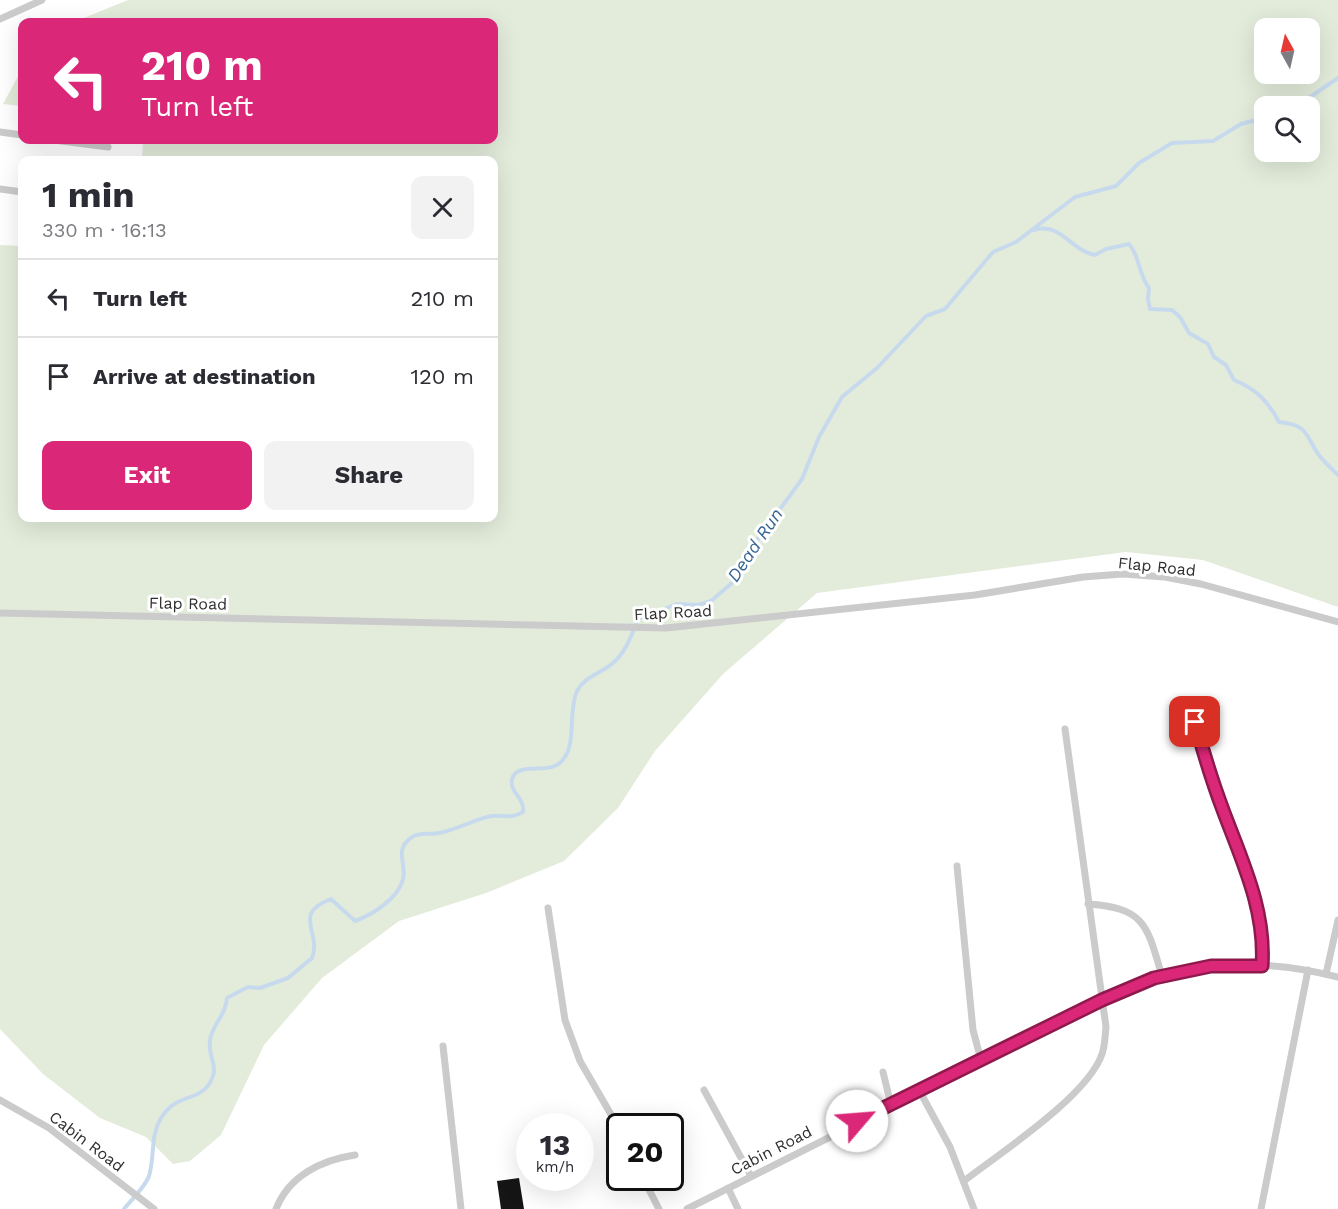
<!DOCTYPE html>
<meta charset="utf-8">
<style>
:root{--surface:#fff;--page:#f2f2f3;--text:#2b2b33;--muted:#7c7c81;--line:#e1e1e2;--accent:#db2777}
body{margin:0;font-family:"Work Sans",sans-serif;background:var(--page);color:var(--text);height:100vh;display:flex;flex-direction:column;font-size:22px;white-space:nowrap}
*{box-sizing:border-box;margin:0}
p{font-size:20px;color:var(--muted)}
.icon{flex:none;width:33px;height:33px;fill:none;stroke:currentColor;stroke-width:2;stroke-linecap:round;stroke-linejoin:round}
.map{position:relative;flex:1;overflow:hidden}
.details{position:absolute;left:18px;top:156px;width:480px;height:366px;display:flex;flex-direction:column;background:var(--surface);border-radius:12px;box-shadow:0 6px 24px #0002}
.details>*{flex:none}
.top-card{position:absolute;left:18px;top:18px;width:480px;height:126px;border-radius:12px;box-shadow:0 6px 24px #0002;background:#db2777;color:#fff;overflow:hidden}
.needle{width:39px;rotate:352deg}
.buttons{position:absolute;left:1254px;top:18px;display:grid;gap:12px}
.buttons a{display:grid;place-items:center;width:66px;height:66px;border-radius:12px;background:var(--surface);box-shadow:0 6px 24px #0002;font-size:30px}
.speed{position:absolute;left:516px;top:1113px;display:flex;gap:12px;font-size:30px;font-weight:700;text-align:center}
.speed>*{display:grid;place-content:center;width:78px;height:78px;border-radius:50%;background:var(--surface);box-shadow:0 6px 24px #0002;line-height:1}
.speed small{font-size:15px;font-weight:400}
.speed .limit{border:3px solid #111;border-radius:9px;background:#fff;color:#111}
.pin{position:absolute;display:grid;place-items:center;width:51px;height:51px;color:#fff;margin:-26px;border-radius:12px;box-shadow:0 3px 9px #0006}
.me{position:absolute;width:66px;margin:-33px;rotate:63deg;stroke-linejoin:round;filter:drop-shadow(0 0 4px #0008)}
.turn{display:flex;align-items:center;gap:21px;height:126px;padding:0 24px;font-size:27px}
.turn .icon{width:78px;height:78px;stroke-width:2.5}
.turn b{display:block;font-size:42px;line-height:51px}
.round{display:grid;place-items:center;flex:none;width:63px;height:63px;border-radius:12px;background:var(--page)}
.summary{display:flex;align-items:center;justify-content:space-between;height:102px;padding:0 24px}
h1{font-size:36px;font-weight:700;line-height:45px}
.button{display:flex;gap:12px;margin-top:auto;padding:12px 24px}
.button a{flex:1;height:69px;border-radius:12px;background:var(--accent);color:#fff;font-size:24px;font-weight:700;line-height:69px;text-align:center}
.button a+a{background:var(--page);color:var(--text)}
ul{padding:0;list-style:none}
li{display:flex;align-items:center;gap:18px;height:78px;padding:0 24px;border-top:2px solid var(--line)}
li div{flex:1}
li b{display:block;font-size:22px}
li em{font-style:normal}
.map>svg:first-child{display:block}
</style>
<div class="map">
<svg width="1338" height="1209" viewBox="0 0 1338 1209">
<rect width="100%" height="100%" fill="#fff"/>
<!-- green -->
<path fill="#e3ecdb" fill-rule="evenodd" d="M128,0H1338V607L1203,560L1126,552L817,593L723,674L655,751L618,808L564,861L486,893L399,921L322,978L264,1045L221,1135L190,1161L173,1164L146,1137L100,1118L43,1074L0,1029V245L22,246V518H494V160H142L143,140H494V22H74ZM1264,28H1310V74H1264ZM1264,106H1310V152H1264Z
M22,69V106L3,104Z"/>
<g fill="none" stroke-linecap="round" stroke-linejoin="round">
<!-- stream -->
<path stroke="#c7daed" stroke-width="4" d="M1297,106L1338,78
M1034,230C1061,222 1070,250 1095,255L1106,249L1129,244C1140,256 1138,274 1149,288L1148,299L1150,309L1172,310L1180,317L1189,333L1208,344L1214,357L1226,365L1234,380C1256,389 1268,401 1279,422C1308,425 1305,434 1318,454C1323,461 1332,469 1338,475
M124,1209C132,1199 145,1187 149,1176C155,1156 150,1136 161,1118C175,1095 194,1101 206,1088C223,1068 207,1059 210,1040C212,1025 226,1015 227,998L248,987L260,988L288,978L312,958C322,932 291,914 331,899L355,921C372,915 399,898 403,879C407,863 393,850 412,837C419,832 430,835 439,833C457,830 474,819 492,816C505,815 511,819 523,812C525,798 509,792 512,779C517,761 549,775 561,762C578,745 567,713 577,691C585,676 600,674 613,663C626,652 632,634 638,619L677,604L698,605L711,601L732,583L735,571L747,560L753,546L802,479L819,437L842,397L877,368L926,316L945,309L993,252L1016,242L1075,197L1116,186L1139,163L1172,143L1213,141L1241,124L1264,118"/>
</g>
<!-- building -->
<path fill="#151515" d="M519,1178L524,1209H501L497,1181Z"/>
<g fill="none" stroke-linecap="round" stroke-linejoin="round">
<!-- lane -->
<path stroke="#cbcbcb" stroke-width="7" d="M0,19L42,0
M0,132L22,135
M54,140L108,147
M0,189L22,192
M0,613L666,628L975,595L1083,577L1123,574L1165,577L1201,584L1338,622
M1195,721C1203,750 1211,778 1221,806C1240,858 1266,908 1262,966
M957,866L973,1030L981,1060
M1088,904C1146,908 1147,926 1162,976
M548,908L565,1020L580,1061L620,1130
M1326,974L1338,920
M443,1046L461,1209
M883,1072L891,1105
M704,1090L751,1176
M919,1090L950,1147L974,1209
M0,1100L49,1128L154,1209
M643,1178L659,1209
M964,1181C1000,1153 1088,1096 1102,1054C1105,1046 1105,1036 1106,1027L1065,729
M728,1188L738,1209
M276,1209C289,1176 321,1160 355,1155
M687,1209L1102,1000C1120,992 1138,982 1157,977C1216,960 1279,962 1338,977
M1261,1209L1308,970"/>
</g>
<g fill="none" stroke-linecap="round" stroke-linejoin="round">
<defs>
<path id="route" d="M857,1121L1102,1000L1154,978L1211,966H1262C1266,910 1242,861 1223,810C1212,781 1203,751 1195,722"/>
</defs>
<!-- route casing -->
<use href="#route" stroke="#8e194d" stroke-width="15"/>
<!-- route -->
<use href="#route" stroke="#db2777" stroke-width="10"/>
</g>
<g text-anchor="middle" stroke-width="6" stroke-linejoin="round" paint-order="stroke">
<!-- street labels -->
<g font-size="16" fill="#2e2e2e" stroke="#fff">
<text transform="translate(1157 566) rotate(6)" y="6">Flap Road</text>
<text transform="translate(188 603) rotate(1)" y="6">Flap Road</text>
<text transform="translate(673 612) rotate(-3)" y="6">Flap Road</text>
<text transform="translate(87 1141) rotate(37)" y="6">Cabin Road</text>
<text transform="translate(771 1150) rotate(-27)" y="6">Cabin Road</text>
</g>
<!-- water labels -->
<g font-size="18" font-style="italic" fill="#386694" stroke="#fff">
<text transform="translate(755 545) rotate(-56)" y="6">Dead Run</text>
</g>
</g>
</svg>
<div class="buttons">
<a><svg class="needle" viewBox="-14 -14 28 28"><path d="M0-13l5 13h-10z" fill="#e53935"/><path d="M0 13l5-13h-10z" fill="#7c7c81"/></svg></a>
<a><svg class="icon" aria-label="search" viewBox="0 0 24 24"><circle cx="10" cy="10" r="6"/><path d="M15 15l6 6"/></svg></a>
</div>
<div class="speed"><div>13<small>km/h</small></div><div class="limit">20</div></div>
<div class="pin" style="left:1195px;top:722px;background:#d93025"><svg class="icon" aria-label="arrive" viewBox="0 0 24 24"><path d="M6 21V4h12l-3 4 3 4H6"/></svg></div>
<svg class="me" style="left:857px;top:1121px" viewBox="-20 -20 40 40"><circle r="19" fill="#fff"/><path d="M0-13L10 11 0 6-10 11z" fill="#db2777"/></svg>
<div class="top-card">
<div class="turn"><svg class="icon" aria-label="left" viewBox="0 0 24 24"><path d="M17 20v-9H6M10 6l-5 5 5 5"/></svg><div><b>210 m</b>Turn left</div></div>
</div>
<section class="details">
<div class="summary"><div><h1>1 min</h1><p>330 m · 16:13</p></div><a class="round"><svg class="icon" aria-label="close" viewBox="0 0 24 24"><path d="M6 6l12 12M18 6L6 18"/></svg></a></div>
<ul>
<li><svg class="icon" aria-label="left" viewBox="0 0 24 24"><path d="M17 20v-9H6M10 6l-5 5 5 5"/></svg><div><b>Turn left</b></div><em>210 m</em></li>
<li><svg class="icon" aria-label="arrive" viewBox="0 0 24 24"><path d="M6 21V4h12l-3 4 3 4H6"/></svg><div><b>Arrive at destination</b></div><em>120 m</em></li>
</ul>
<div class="button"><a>Exit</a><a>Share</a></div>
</section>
</div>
